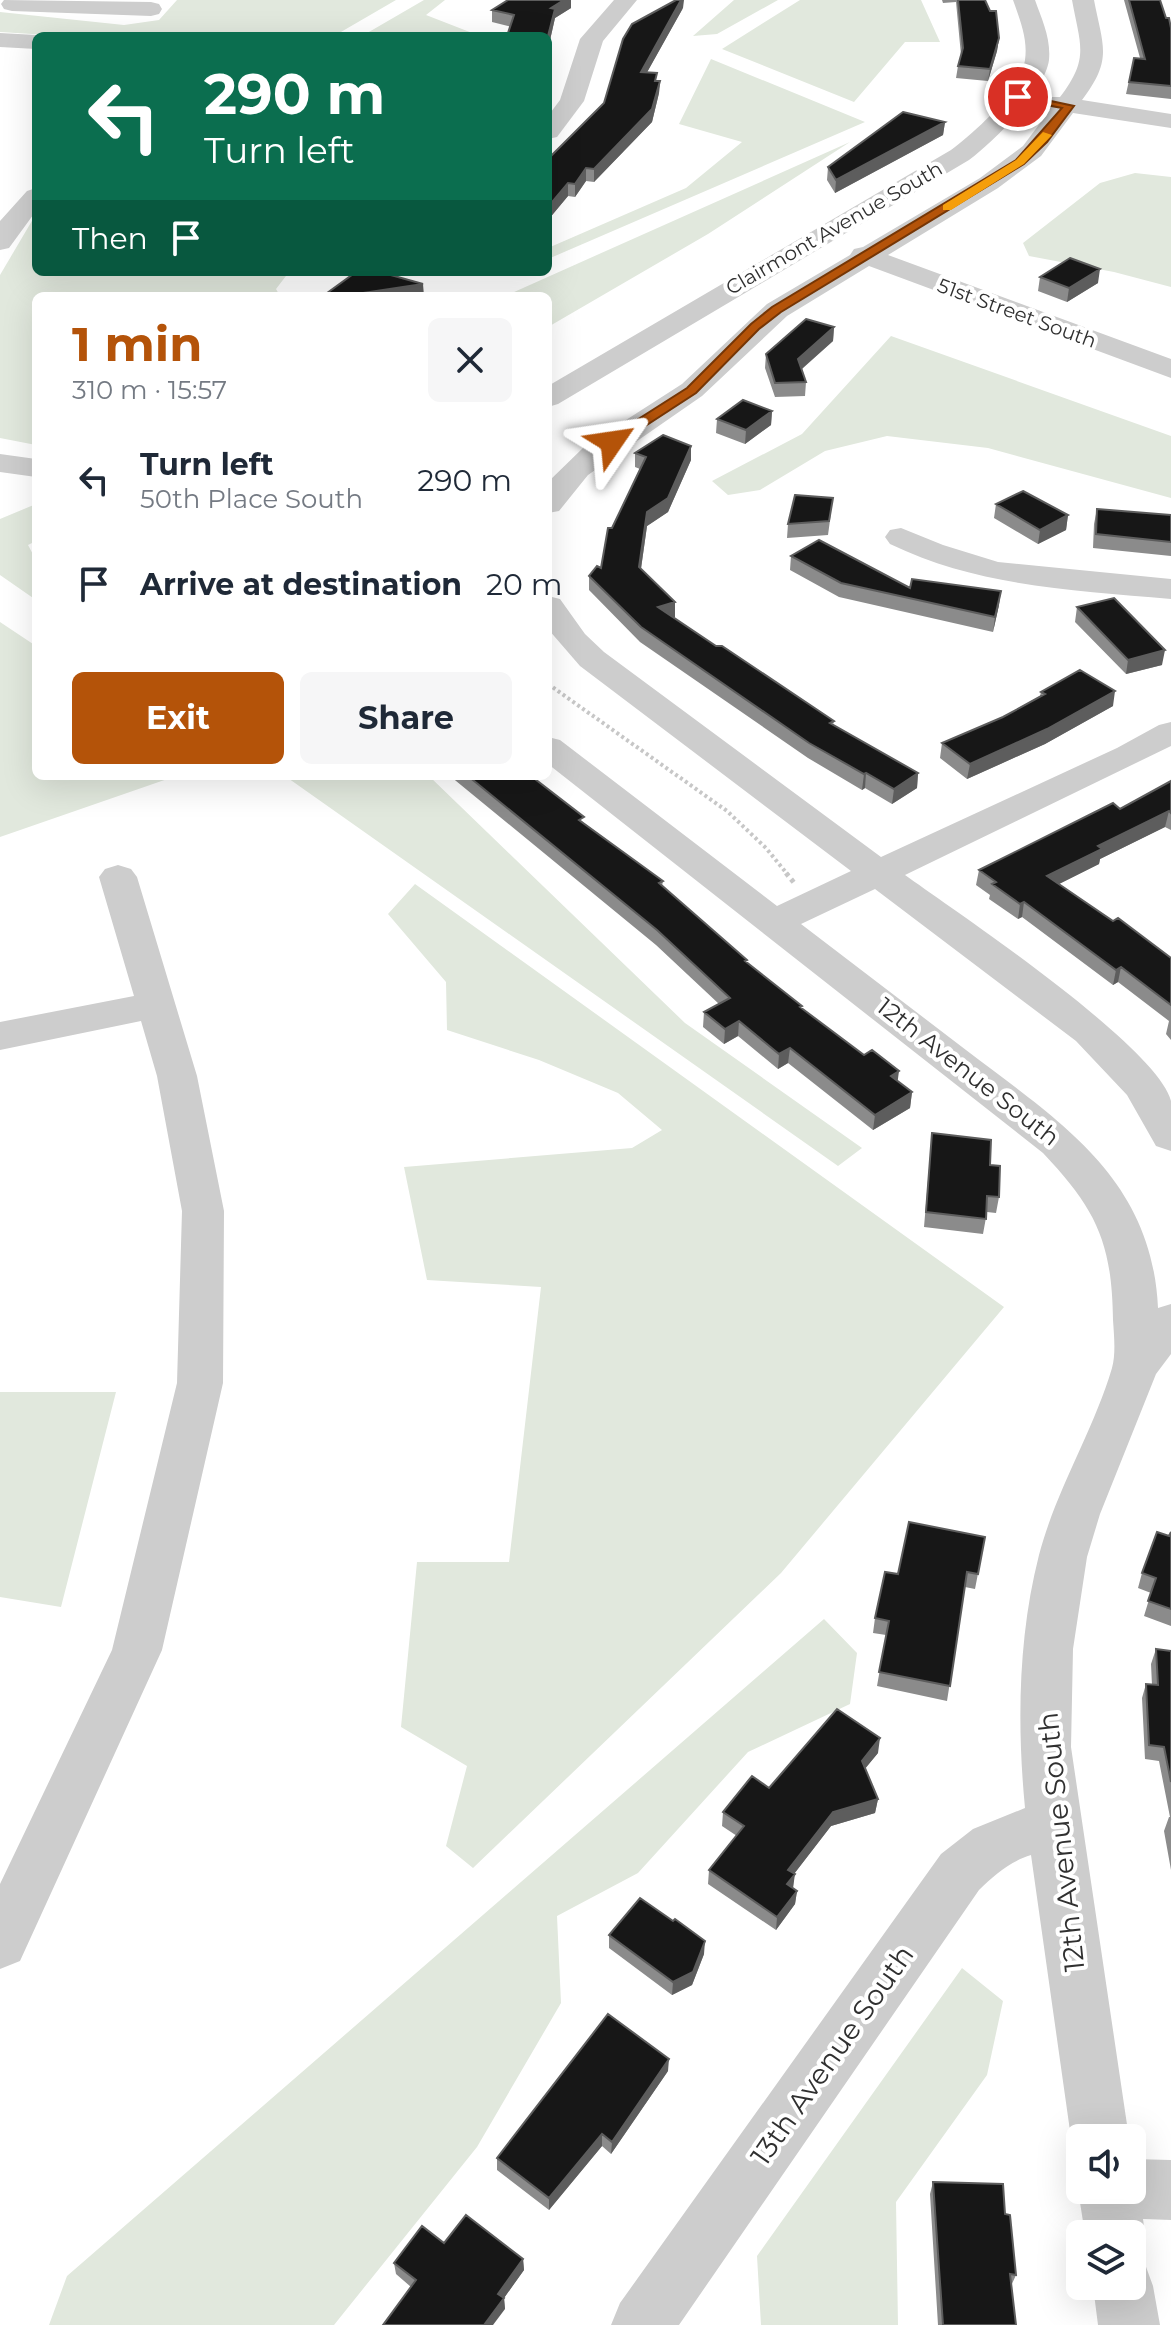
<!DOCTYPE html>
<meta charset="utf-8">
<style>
:root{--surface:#fff;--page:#f6f6f7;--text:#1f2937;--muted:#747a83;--accent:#b45309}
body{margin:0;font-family:Montserrat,sans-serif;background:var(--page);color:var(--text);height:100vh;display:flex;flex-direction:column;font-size:30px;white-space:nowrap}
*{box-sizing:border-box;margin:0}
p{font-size:26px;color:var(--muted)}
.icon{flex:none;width:44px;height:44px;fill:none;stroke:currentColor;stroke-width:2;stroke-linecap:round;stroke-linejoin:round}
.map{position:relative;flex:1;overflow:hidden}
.panel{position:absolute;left:32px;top:292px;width:520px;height:488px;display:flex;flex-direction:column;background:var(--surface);border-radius:12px;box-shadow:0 8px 32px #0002}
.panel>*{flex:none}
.guide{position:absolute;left:32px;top:32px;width:520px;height:244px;border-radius:12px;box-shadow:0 8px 32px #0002;background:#0b6e4f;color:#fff;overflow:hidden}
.tools{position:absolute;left:1066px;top:2124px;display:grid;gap:16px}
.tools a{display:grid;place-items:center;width:80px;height:80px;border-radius:12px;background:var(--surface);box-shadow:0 8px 32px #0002;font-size:40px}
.pin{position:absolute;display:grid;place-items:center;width:68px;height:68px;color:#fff;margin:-34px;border:4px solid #fff;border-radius:50%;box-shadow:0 2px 8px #0007}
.me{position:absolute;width:88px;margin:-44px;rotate:58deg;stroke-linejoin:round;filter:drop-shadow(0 0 6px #0008)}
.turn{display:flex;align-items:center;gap:28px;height:168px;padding:0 40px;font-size:36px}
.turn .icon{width:104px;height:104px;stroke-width:2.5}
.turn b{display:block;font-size:56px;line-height:68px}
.then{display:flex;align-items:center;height:76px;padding:0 40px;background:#0003;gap:16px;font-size:30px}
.round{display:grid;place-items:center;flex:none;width:84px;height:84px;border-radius:12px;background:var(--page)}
.summary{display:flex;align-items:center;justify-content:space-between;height:136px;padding:0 40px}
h1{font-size:48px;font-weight:700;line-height:60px;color:var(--accent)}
.button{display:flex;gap:16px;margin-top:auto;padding:16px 40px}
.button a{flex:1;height:92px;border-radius:12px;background:var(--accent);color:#fff;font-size:32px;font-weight:700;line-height:92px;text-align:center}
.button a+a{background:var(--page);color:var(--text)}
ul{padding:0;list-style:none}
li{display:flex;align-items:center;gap:24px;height:104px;padding:0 40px}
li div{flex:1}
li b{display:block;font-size:30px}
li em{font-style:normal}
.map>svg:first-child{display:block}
</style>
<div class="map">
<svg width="1171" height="2325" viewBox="0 0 1171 2325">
<rect width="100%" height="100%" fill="#fff"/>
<!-- green -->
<path fill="#e1e8dd" d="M177,0H396L334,36H64L0,32V12L124,25L159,20Z
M424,0H445L426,15L480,36H362Z
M734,0H778L717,34L693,36Z
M800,0H921L940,42H905L854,102L722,49Z
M711,59L865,122L548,259V248L686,188L742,142L679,124Z
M850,142L708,234L548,327V296H505Z
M1135,173L1171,177V287L1114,272L1029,256L1023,243L1100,183Z
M36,214V272H289L276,289L280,296H36V445L0,438V275Z
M891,336L1171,436V498L988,448L887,436L825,451L760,490L728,495L712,481L802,434Z
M36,504V541L28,545L36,560V600L0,575V519Z
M0,622L36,646V776H176L0,837Z
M285,776H429L685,1023L862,1148L838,1166Z
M415,884L1004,1307L781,1573L473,1868L446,1846L467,1766L401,1727L417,1562H509L541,1287L427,1280L404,1167L632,1148L662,1130L618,1093L539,1060L447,1030L446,982L388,914Z
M0,1392H116L61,1607L0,1597Z
M824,1619L857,1653L850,1704L748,1752L638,1873L557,1916L561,2003L477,2147L334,2325H49L67,2276Z
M962,1968L1003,2001L987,2075L896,2202L898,2325H761L757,2256Z"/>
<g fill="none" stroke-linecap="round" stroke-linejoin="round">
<!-- path-far1 -->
<path stroke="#c7c7c7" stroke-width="4" stroke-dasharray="3 3" stroke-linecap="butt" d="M548,684L727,811L766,848L788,875"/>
<!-- path -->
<path stroke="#c7c7c7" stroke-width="5" stroke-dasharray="4 4" stroke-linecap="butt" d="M786,873L795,884"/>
<!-- minor -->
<path fill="#cdcdcd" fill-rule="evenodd" d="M4,0L151,2L159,4L162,9L159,14L151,16L12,11L4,9L1,4Z
M614,0H637L603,41L584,101L557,137L548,139V116L560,100L580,39Z
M1013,0H1035C1042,20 1051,38 1049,60C1045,91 993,142 969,160L558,404L548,407V386L951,150C975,132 1021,91 1025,60C1028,39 1020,20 1013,0Z
M1072,0H1094C1103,47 1113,59 1082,100L1171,114V128L1073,113L1041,156L998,188L888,255L1171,359V378L869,266L787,316L702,396L588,475L559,511L548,513V482L584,447L682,384L767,304L850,255L854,249L863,247L980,178L1023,146L1050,110L1037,107L1034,102L1037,97H1060C1090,58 1080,45 1072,0Z
M0,33L36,35L40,36H36V49L0,47Z
M36,188V211L9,248L0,250V221L27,191Z
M0,454L36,459V477L0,472Z
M901,528L943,545L998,562L1171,579V599C1074,590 979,587 890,544L885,537L890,530Z
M548,596L560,599L585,634L604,652L881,857L1117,748L1159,725L1171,722V746L905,875C958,913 1158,1047 1171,1101C1171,1116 1171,1136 1171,1151L1156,1146L1127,1095L1076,1041L875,889L801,924C856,966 911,1008 966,1050C1060,1122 1152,1178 1158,1308L1171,1304V1354L1156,1374L1100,1514L1087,1557L1073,1649L1071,1747L1129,2138H1080V2159L1071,2138L1031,1855C1011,1861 994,1875 979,1890L679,2325H611L620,2303L941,1854L973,1829L1025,1808C1017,1725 1018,1637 1039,1555C1056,1490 1093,1432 1112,1368C1116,1354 1114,1335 1113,1320C1112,1242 1096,1209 1043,1153L548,764V737L560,740L777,906L851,871L580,666L548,629Z
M118,865L131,869L137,877L197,1076L224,1211L223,1383L162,1650L20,1961L0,1969V1884L112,1650L177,1383L182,1211L157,1076L141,1021L0,1050V1022L134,996L99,877L105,869Z
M1132,2159L1171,2160V2220L1143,2219L1145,2234L1136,2255L1132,2257V2234H1085L1078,2190L1080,2186V2190H1132Z
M1132,2259L1145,2264L1153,2286L1160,2325H1098L1093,2286H1132Z"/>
</g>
<!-- wall -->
<path fill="#8b8b8b" d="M508,0H571V8L555,18L548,49V36L492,22V10Z
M942,0H985L999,38L997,51L988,81L956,78L958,66L961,55L956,2L943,3Z
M1124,0H1160L1166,18L1171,28V99L1126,94L1134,58H1140Z
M683,8L647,72L657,81H660L659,93L652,122L594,182L586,181L575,197L568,196L548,220L604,103Z
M945,122L943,135L835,193L827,180L828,167Z
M1040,277L1098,283L1067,302L1038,291Z
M834,327L833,341L802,369L806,382L805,396L775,397L765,368L766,354Z
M772,411L771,425L745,444L716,433L717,419Z
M691,446V460L668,512L647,526L641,569L675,602V617H673L716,646L834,721L833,725L918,773L917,788L892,804L865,788L862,790L808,758L640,642L589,590V576L601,568L612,528L640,469L635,467V453Z
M996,504L1068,515L1066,530L1038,544L994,518Z
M1097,509L1171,515V556L1093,548L1094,524Z
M831,513L828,535L787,538L788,524Z
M791,556L910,588L999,605L993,632L839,597L790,570Z
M1077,607L1162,665L1126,674L1075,622Z
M1041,692L1113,706L1045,744L967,779L940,758L942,743L1003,717L1040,696Z
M450,776H531L584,823L663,881L662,886L747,963L802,1009L912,1092L910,1108L873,1130L788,1063L778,1069L738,1036L724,1044L703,1027L704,1012L719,1004L656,945Z
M1171,781V830L1165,827L1100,859L1099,864L1059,884L1113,921L1171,958V1040L1166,1034L1169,1021L1118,982L1113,985L1022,917L1018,919L989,899L990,895L976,885L979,870L1120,809Z
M932,1133L990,1165L999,1197L996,1213L987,1212L983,1234L924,1227Z
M1171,1532V1626L1144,1616L1151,1593L1138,1588L1142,1573L1169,1536Z
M985,1537L975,1589L965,1587L947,1701L877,1686L886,1635L873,1633L875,1618L898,1574Z
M1156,1649L1171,1651V1870L1164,1831L1169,1817H1170L1159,1761L1145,1759L1142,1698L1146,1684L1152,1685L1151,1664Z
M878,1753L865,1768L878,1799L875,1813L831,1826L794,1874L793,1888L797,1891L795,1904L776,1930L708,1884L709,1870L737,1836L722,1826L723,1812L769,1788Z
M609,1935L704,1954L692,1985L672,1995L609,1948Z
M668,2071L611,2154L602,2146L549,2210L497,2170V2158Z
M933,2182L1005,2214L1016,2275L1011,2286L1016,2325H938L930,2194Z
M444,2243L523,2259L524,2270L504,2298L505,2309L411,2287L396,2274L394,2263Z"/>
<!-- shaded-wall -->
<path fill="#5d5d5d" d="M564,0H571V8L555,18L548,49L551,8Z
M681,0H684L683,8L640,85L641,72Z
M999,38L997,51L988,81L990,69Z
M660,81L659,93L652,122L594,182V169Z
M945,122L943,135L835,193L836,180Z
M586,168V181L575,197V184Z
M568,183V196L548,220V207Z
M1100,269L1098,283L1067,302L1069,288Z
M423,284L424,296H343Z
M834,327L833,341L797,373L798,359Z
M772,411L771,425L745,444L746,430Z
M691,446V460L668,512L647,526L639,582V567L647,512Z
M1068,515L1066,530L1038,544L1040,530Z
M1001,591L999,605L993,632L995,617Z
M675,602V617L658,622V607Z
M1165,650L1162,665L1126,674L1128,660Z
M1115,691L1113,706L1045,744L967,779L970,764Z
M866,773L865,788L862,790L864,774Z
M918,773L917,788L892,804L894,789Z
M1169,811L1165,827L1100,859L1099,864L1045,891L1047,876L1098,846Z
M1024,902L1022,917L1018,919L1020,904Z
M1121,967L1118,982L1113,985L1116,970Z
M739,1021L738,1036L724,1044L725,1029Z
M790,1048L788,1063L778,1069L779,1054Z
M899,1071L897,1086L891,1076Z
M912,1092L910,1108L873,1130L875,1115Z
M880,1738L878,1753L860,1775L862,1761Z
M878,1799L875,1813L831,1826L787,1883L788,1870L833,1812Z
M795,1874L793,1888L787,1884Z
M797,1891L795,1904L776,1930L777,1917Z
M705,1941L704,1954L692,1985L672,1995L673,1982Z
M669,2059L668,2071L611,2154L612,2142Z
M602,2134V2146L549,2210V2198Z
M523,2259L524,2270L504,2298L505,2309L493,2325H484L498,2294Z"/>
<!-- building -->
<path fill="#171717" stroke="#5d5d5d" stroke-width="2" d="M508,0H564L551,8L555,9L548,36H507L514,15L492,10Z
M676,0H681L641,72L657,73L655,81H660L652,109L594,169L586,168L575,184L568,183L548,207V159L604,103L623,39L632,24Z
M958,0H985L990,11H996L999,38L990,69L958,66L963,48Z
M1129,0H1160L1166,18H1169L1171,28V86L1129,82L1134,58L1145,59Z
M903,112L945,122L836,180L828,167Z
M1070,258L1100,269L1069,288L1040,277Z
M356,272H380L423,284L343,296H323Z
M806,319L834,327L798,359L806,382L775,383L766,354Z
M743,400L772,411L746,430L717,419Z
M663,435L691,446L668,498L647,512L639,567L675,602L658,607L716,646H722L834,721L830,723L918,773L894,789L866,773L864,774L809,743L641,627L589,576L597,566L601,568L608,528H612L646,457L635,453Z
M1023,491L1068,515L1040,530L996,504Z
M795,495L833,498L829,521L788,524Z
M1097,509L1171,515V542L1096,534Z
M819,540L910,588L912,579L1001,591L995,617L841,583L791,556Z
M1114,598L1165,650L1128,660L1077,607Z
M1080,670L1115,691L1047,729L970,764L942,743L1003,717L1045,694L1041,692Z
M468,776H531L584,817L579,820L663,881L659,883L747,960L745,961L802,1006L800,1007L864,1055L872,1050L899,1071L891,1076L912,1092L875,1115L790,1048L779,1054L739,1021L725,1029L704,1012L730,998L657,930Z
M1171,781V813L1169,811L1098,846L1102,849L1047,876L1113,921L1118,918L1171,958V1005L1121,967L1116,970L1024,902L1020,904L992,884L996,882L979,870L1113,803L1120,809Z
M932,1133L991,1140L990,1165L1000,1166L999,1197L987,1196L986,1219L926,1212Z
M909,1522L985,1537L978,1574L967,1572L950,1686L879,1672L889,1621L875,1618L885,1572L898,1574Z
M1157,1532L1169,1536L1171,1532V1609L1148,1601L1156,1578L1142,1573Z
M1156,1649L1171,1651V1782L1164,1747L1149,1745L1146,1684L1158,1685Z
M837,1709L880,1738L862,1761L878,1799L833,1812L788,1870L795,1874L787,1884L797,1891L777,1917L709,1870L744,1826L723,1812L752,1776L769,1788Z
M640,1898L673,1921L675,1919L705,1941L693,1972L673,1982L609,1935Z
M608,2014L669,2059L612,2142L602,2134L549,2198L497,2158Z
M933,2182L1003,2184L1005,2214L1010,2215L1016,2275L1010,2274L1016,2325H943Z
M466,2215L523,2259L498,2294L504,2298L484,2325H383L416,2280L394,2263L422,2226L444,2243Z"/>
<!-- route -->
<path fill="#b45309" stroke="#753606" stroke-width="2" d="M1018,94L1074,106L1047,142L1024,164L781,312L759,329L696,393L616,445H607V439L687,388L751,324L772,307L1016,160L1062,108L1014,99L1012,97Z"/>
<!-- slow -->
<path fill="#f59e0b" d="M1043,132L1052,135L1024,164L951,210H943V205L1016,160Z"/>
<g text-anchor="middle" stroke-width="8" stroke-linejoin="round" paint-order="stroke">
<!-- far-street labels -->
<g font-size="20" fill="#303030" stroke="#fff">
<text transform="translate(834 228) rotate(-30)" y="7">Clairmont Avenue South</text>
<text transform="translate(1017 313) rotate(20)" y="7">51st Street South</text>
</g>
<!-- street labels -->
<g font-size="24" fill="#303030" stroke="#fff">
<text transform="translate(968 1072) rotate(38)" y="8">12th Avenue South</text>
</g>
<!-- near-street labels -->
<g font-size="28" fill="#303030" stroke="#fff">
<text transform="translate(1061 1842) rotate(-96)" y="10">12th Avenue South</text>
<text transform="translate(832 2055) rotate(-55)" y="10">13th Avenue South</text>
</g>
</g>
</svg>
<div class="tools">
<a><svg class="icon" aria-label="sound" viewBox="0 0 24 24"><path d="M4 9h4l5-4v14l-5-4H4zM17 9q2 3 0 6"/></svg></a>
<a><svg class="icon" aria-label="layers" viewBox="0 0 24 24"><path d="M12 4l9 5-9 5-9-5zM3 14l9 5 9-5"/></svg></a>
</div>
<div class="pin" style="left:1018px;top:97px;background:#d93025"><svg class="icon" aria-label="arrive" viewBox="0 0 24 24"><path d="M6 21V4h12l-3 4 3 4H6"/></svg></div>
<svg class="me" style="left:612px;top:442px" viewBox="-20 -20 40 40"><path d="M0-17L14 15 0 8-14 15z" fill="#b45309" stroke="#fff" stroke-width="4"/></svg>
<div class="guide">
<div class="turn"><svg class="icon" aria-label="left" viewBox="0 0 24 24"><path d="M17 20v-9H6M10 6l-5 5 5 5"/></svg><div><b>290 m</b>Turn left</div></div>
<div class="then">Then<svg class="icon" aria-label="arrive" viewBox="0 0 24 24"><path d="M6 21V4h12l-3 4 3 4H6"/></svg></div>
</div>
<section class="panel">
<div class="summary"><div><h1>1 min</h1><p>310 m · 15:57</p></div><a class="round"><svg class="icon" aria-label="close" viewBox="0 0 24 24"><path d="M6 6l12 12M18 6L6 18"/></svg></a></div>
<ul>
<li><svg class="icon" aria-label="left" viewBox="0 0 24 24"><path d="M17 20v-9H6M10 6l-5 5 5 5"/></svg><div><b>Turn left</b><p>50th Place South</p></div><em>290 m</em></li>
<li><svg class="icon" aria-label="arrive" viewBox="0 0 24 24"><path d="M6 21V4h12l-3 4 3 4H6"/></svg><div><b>Arrive at destination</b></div><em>20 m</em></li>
</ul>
<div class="button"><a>Exit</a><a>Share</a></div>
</section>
</div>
